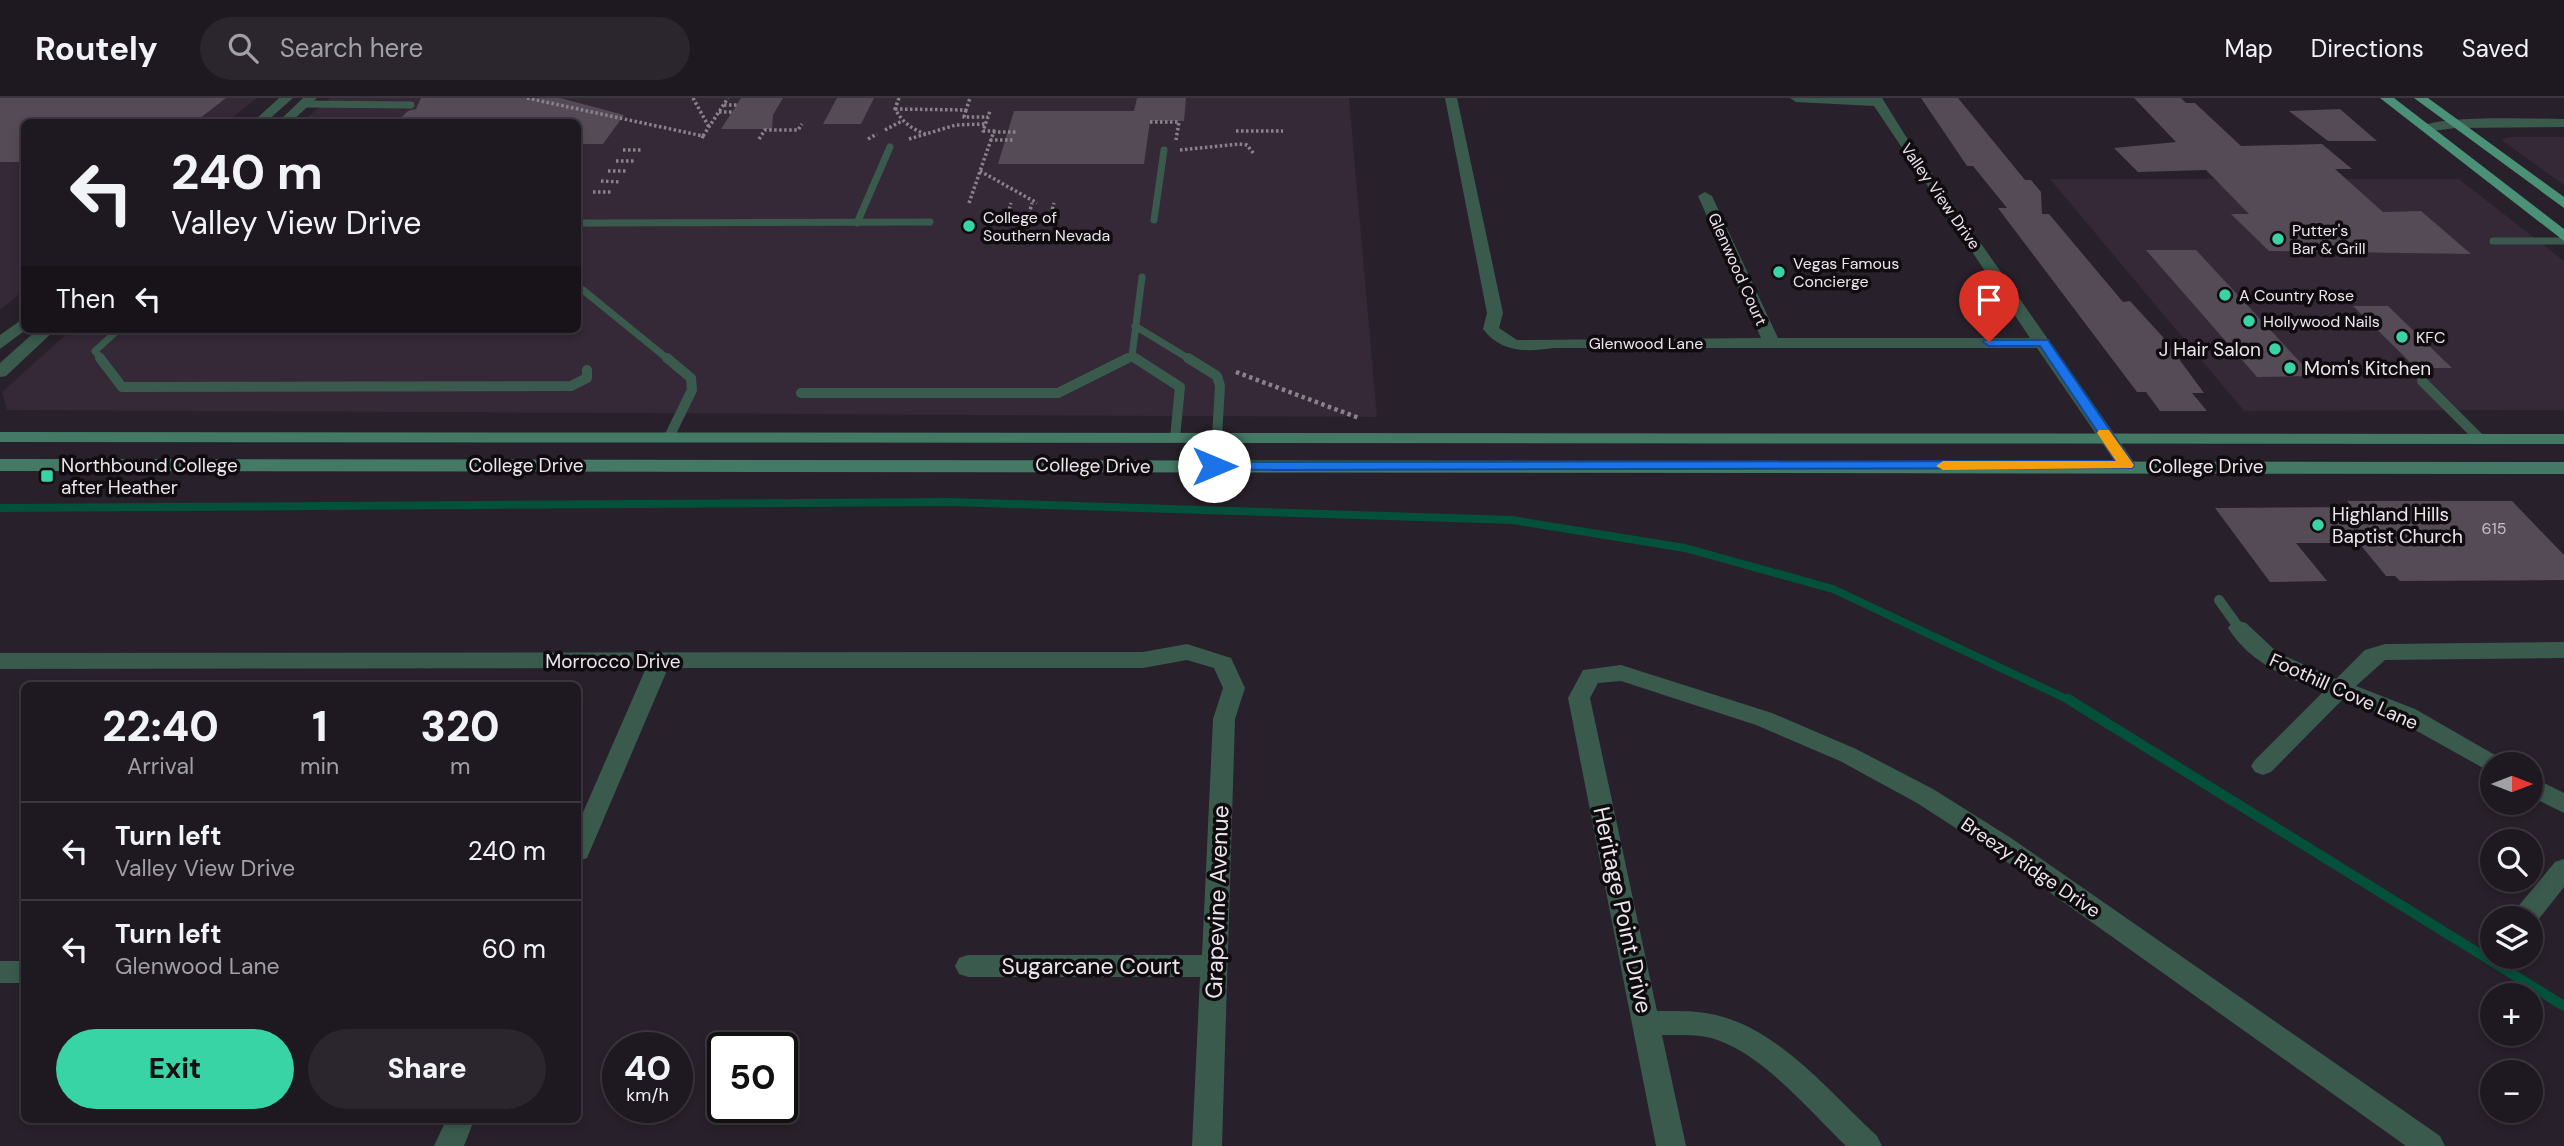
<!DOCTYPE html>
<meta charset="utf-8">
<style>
:root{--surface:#1e1820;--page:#2b252d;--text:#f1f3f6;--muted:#a1a0a5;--line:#3c373e;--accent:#38d4a6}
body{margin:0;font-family:"DM Sans",sans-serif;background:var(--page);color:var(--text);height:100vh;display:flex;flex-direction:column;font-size:26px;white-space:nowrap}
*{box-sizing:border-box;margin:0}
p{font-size:23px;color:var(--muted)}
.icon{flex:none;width:38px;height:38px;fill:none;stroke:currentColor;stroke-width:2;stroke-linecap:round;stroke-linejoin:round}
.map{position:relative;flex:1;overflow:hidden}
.side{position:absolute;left:21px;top:584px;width:560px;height:441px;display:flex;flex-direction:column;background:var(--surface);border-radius:10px;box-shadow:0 4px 10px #0003,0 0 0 2px var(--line)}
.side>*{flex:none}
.guide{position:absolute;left:21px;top:21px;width:560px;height:214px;border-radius:10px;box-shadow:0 4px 10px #0003,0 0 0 2px var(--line);background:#1e1820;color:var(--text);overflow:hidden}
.needle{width:46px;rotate:90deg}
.controls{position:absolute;left:2480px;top:654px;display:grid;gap:14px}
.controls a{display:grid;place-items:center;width:63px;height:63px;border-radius:50%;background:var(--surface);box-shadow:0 4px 10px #0003,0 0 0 2px var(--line);font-size:35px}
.speed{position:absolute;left:602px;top:934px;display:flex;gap:14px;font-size:35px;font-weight:700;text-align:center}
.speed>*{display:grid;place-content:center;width:91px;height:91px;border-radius:50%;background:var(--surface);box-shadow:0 4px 10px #0003,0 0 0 2px var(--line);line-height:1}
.speed small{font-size:18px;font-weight:400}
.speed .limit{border:4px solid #111;border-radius:10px;background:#fff;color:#111}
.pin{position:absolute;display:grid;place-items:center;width:60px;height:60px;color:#fff;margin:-72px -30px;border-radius:50% 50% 50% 0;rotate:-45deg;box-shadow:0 0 7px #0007}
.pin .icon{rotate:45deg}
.me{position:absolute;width:77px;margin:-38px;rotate:90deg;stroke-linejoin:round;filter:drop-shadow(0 0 5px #0008)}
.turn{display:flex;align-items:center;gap:24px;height:147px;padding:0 35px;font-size:32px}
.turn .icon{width:91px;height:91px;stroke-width:2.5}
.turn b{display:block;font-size:49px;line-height:60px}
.then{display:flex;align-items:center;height:66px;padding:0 35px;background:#0003;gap:14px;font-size:26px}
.eta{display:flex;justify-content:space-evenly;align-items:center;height:119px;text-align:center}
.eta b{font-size:42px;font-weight:800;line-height:49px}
.action{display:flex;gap:14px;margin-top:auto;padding:14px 35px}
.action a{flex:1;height:80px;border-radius:42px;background:var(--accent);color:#111;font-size:28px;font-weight:800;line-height:80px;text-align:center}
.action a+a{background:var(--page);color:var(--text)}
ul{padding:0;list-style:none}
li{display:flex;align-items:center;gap:21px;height:98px;padding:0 35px;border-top:2px solid var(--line)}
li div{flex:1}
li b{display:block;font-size:26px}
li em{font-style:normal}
header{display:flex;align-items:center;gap:42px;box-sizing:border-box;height:98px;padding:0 35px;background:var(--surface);border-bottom:2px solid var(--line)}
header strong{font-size:33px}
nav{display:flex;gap:38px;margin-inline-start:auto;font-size:24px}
.search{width:490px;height:63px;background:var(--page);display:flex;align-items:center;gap:18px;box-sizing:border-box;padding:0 24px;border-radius:38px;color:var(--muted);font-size:26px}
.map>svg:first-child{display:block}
</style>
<header>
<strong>Routely</strong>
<div class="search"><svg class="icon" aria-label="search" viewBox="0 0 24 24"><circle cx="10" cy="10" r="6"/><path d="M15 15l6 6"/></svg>Search here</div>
<nav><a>Map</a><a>Directions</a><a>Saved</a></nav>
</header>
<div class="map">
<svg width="2564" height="1048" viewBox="0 0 2564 1048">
<rect width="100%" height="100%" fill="#28202a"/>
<!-- built -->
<path fill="#352837" d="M0,0H257L227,24H24V192L0,212Z
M330,0H1349L1377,319L7,312L2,294L72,231H578V24H302Z
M2509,39H2564V87L2501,42Z
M2050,81H2459L2564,163V312L2244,313Z"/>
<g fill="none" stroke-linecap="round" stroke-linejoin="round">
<!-- stream-far1 -->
<path stroke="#03503b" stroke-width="8" d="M0,410L950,404L1512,422L1685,450L1833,491L2071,603"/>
<!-- stream -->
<path stroke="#03503b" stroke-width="10" d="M2068,601L2564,908"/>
</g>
<!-- building -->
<path fill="#544b56" d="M0,0H226L195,24H24V64H0Z
M421,0H560L624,17L603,46H578V24H396L408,13L416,11Z
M741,0H783L773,17L772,31H721Z
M837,0H874L861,26H823Z
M1137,0H1186L1184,23H1150L1144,66H998L1014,13H1134Z
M1921,0H1958L2025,82H2031L2041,94L2042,116H2049L2123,204L2130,203L2162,238L2204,295H2192L2207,313H2160L2146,294H2137L1998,110H2007L1973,68H1967Z
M2134,0H2181L2186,5H2195L2241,48L2322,46L2352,71H2335L2383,114L2421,113L2471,156L2269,153L2231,116H2249L2206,72L2138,74L2114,50L2176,44Z
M2340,11L2377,43H2328L2289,13Z
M2146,152H2196L2313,278L2257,279Z
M2353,208H2388L2452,270H2416Z
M2347,403H2512L2564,457V482L2400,483L2395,478H2386L2359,445H2296L2327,483L2270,484L2215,410L2352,409Z"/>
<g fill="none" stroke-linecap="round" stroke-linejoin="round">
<!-- path-far1 -->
<path stroke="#89828b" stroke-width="3.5" stroke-dasharray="2.5 2.5" stroke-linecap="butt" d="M527,0L703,38L702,41
M693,0L709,29
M899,0L895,11C903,25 913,32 928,37
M724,7H737
M895,11L966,12L970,0
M966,12L964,19H988
M719,14H733
M1150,24H1179L1176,42
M885,32L902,23
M1236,33H1283
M993,34H1016
M703,38L728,0
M759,41L765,32H798L802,26
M868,41L877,36
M909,41L956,27L985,26
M990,42H1014
M623,52H643
M1180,52L1239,46L1247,47L1254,56
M616,63H636
M608,73H628
M980,73L1037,105
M601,83L621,84
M593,94H613
M969,105L994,33H983L990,13
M1008,116L1011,105
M1029,116L1032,105
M1051,116L1054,105"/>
<!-- path -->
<path stroke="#89828b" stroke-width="4.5" stroke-dasharray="3.5 3.5" stroke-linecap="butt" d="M1236,274L1359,320"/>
<!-- service-far1 -->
<path stroke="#3a5a4e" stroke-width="7" d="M304,6L411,7
M1154,122L1164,52
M578,125L930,124
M857,125L890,49
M2493,143H2564
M578,188L669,262
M1135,228L1191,262
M1132,258L1138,262
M1132,258L1142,179
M102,262L95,253L119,231
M1124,262L1132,258"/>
<!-- service -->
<path stroke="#3a5a4e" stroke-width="10" d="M100,260L122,289L571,288L587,280V272
M667,260L691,280L692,292L669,339
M1135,260L1180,289L1175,339
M1188,260L1217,278L1220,288L1217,339
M2422,283L2480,341
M801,295H1058L1128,260
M2219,502L2239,530"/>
<!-- minor -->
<path fill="#3a5a4e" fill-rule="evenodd" d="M1445,0H1457L1503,215L1499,230L1517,242L1761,240L1698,98L1705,94L1712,98L1778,240H2030L1874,8L1796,4L1790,0H1882L1905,37L2136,367L2127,373L2120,371L2037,250H1554C1527,254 1501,255 1483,231L1487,215Z
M2564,21V29L2455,30L2426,34L2419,30C2436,16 2537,21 2564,21Z
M2239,523L2246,525L2278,555L2336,581L2365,552L2385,546L2564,544V560L2385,562L2356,588L2415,611L2502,661L2505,667H2492V675L2399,623L2343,601L2271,674L2263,677L2255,674L2251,668L2255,662L2323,594C2287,580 2249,564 2228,530L2232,525Z
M1187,546L1231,560L1245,590L1235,621L1222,1048H1192L1200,879H968L959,876L955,868L959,860L968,857H1202L1213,621L1223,590L1214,570L1187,562L1143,570H668L590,753L587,760L578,763V726L646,570L0,571V555L1143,554Z
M1621,567L1772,615L1856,651L1933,691L2011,740L2440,1038L2445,1048H2406L1993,754L1917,705L1840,663L1756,627L1621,583L1598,585L1590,600L1657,913C1676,913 1696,912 1716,917C1780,932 1830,995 1877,1038L1882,1048H1846C1812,1015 1766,960 1720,943C1704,936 1684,937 1666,937H1662L1686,1048H1656L1568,600L1583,572Z
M2530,678L2564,695V715L2530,698Z
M2564,761V789L2534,827L2530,828V821H2513L2516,811L2555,764Z
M0,863H24V885H0Z
M446,1022H474L464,1048H434Z"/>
<!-- tertiary -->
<path fill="#3a5a4e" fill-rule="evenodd" d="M279,0H293L266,24H253Z
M303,0H317L291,24H278Z
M24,220L27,231L0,251V237Z
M38,231H56L6,278L0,279V265Z"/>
<!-- secondary -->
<path fill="#447966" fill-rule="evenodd" d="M0,334L2564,336V346L0,344Z
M0,361L2564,364V376L0,373Z"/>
<!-- primary -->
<path fill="#4b9178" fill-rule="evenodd" d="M2380,0H2394L2564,131V143Z
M2414,0H2428L2564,99V110Z"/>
</g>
<!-- route -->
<path fill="#1a73e8" stroke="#114b97" stroke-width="2" d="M1984,242H2048L2134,367L2132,370L1214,372L1207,368L1214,364L2117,363L2040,248H1989L1983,244Z"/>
<!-- slow -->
<path fill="#f59e0b" d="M2099,332H2109L2134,367L2132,370L1943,372L1936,368L1943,363H2116L2097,335Z"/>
<!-- markers -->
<g fill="#38d4a6" stroke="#0f0b0f" stroke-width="2.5">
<circle cx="969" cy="128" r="7"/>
<circle cx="2278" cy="141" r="7"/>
<circle cx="1779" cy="174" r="7"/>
<circle cx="2225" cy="197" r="7"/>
<circle cx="2249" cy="223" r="7"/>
<circle cx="2402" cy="239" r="7"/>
<circle cx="2275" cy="251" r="7"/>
<circle cx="2290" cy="270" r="7"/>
<rect x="40" y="371" width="14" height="14" rx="3.5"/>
<circle cx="2318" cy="427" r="7"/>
</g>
<g text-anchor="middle" stroke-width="7" stroke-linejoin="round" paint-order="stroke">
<!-- far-street labels -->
<g font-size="16" fill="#ebe5ec" stroke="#0f0b0f">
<text transform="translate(1941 98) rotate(55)" y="6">Valley View Drive</text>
<text transform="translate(1738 171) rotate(66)" y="6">Glenwood Court</text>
<text x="1646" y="251">Glenwood Lane</text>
</g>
<!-- far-poi labels -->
<g font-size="16" fill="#ebe5ec" stroke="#0f0b0f" text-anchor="start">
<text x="983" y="125">College of<tspan x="983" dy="18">Southern Nevada</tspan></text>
<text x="2292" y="138">Putter's<tspan x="2292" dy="18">Bar &amp; Grill</tspan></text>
<text x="1793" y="171">Vegas Famous<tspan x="1793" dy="18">Concierge</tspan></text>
<text x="2239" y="203">A Country Rose</text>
<text x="2263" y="229">Hollywood Nails</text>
<text x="2416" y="245">KFC</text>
</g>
<!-- number labels -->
<g font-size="16" fill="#c5bec6">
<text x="2494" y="436">615</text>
</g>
<!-- poi labels -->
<g font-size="19" fill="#ebe5ec" stroke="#0f0b0f" text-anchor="start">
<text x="2261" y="258" text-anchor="end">J Hair Salon</text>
<text x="2304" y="277">Mom's Kitchen</text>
<text x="61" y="374">Northbound College<tspan x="61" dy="22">after Heather</tspan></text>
<text x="2332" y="423">Highland Hills<tspan x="2332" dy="22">Baptist Church</tspan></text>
</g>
<!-- street labels -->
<g font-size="19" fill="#ebe5ec" stroke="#0f0b0f">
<text x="526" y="374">College Drive</text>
<text transform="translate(1093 367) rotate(1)" y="7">College Drive</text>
<text x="2206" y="375">College Drive</text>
<text x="613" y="570">Morrocco Drive</text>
<text transform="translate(2344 593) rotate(24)" y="7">Foothill Cove Lane</text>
<text transform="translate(2031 769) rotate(34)" y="7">Breezy Ridge Drive</text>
</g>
<!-- near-street labels -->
<g font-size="23" fill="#ebe5ec" stroke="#0f0b0f">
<text transform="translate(1217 804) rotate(-88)" y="8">Grapevine Avenue</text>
<text transform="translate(1623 812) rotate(78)" y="8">Heritage Point Drive</text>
<text x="1091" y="876">Sugarcane Court</text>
</g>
</g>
</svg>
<div class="controls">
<a><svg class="needle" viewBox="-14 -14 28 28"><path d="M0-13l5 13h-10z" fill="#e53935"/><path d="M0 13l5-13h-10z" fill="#a1a0a5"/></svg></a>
<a><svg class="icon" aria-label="search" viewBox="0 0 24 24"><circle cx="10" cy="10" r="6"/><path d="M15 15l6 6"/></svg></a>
<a><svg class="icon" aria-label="layers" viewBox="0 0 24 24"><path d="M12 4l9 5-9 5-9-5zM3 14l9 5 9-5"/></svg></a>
<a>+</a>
<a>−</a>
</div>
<div class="speed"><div>40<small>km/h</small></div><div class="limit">50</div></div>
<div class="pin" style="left:1989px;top:244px;background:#d93025"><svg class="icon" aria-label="arrive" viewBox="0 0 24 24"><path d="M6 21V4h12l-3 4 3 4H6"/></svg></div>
<svg class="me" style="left:1214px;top:368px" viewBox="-20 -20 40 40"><circle r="19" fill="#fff"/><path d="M0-13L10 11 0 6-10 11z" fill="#1a73e8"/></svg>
<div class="guide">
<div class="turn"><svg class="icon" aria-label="left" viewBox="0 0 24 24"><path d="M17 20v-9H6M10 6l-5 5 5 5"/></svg><div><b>240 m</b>Valley View Drive</div></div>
<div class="then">Then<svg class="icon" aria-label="left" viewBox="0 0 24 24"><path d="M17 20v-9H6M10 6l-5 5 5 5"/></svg></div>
</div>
<section class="side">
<div class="eta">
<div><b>22:40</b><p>Arrival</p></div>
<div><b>1</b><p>min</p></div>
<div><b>320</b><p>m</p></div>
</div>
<ul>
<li><svg class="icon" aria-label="left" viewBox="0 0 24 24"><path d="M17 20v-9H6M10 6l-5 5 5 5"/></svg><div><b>Turn left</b><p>Valley View Drive</p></div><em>240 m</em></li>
<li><svg class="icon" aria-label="left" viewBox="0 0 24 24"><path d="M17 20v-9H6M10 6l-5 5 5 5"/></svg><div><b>Turn left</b><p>Glenwood Lane</p></div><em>60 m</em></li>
</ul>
<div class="action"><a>Exit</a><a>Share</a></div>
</section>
</div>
